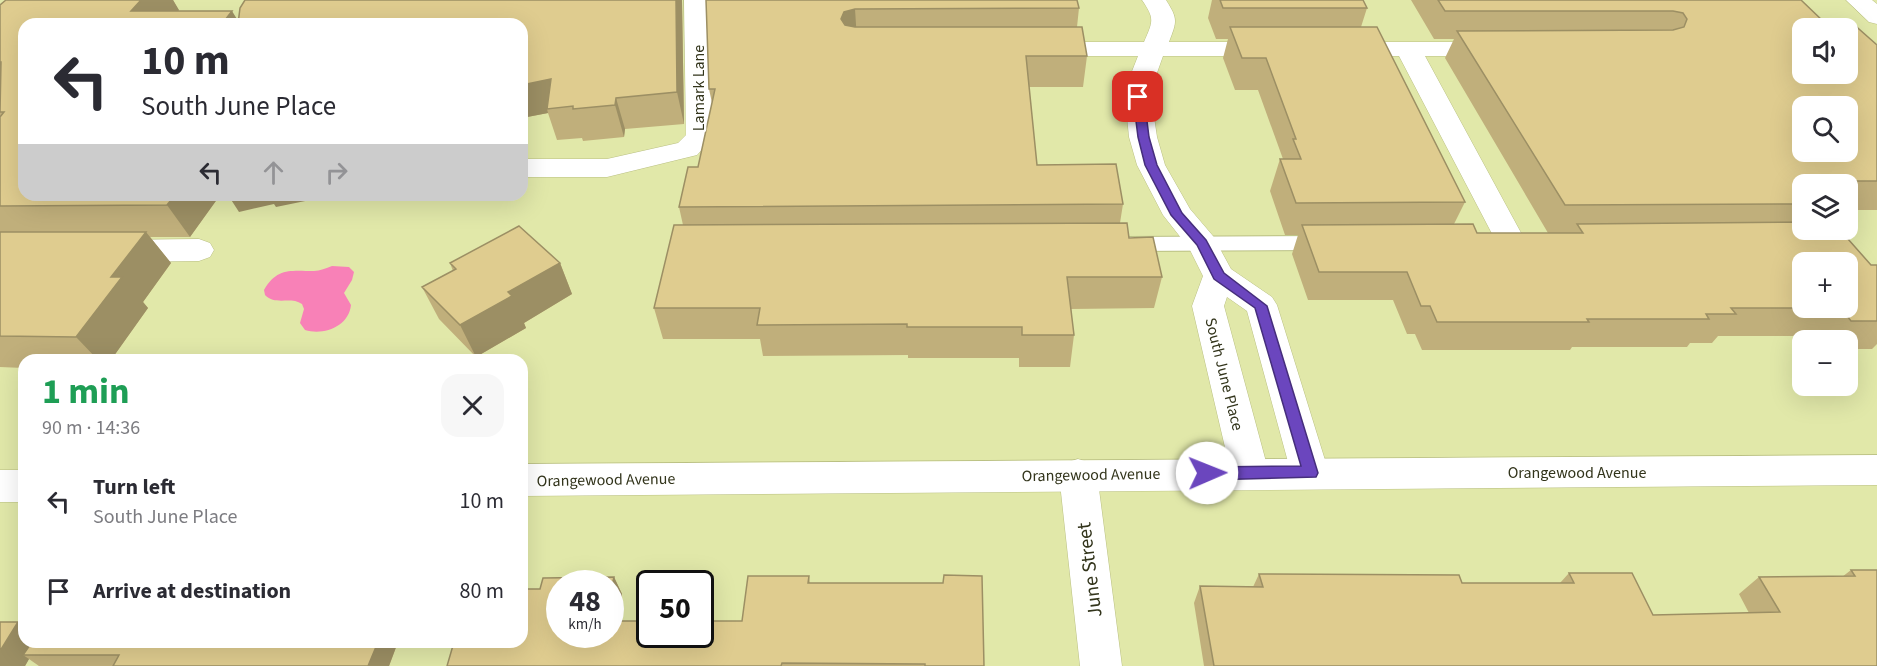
<!DOCTYPE html>
<meta charset="utf-8">
<style>
:root{--surface:#fff;--page:#f7f7f7;--text:#2b2b33;--muted:#7c7c81}
body{margin:0;font-family:"Source Sans 3",sans-serif;background:var(--page);color:var(--text);height:100vh;display:flex;flex-direction:column;font-size:22px;white-space:nowrap}
*{box-sizing:border-box;margin:0}
p{font-size:20px;color:var(--muted)}
.icon{flex:none;width:33px;height:33px;fill:none;stroke:currentColor;stroke-width:2;stroke-linecap:round;stroke-linejoin:round}
.map{position:relative;flex:1;overflow:hidden}
.side{position:absolute;left:18px;top:354px;width:510px;height:294px;display:flex;flex-direction:column;background:var(--surface);border-radius:18px;box-shadow:0 6px 24px #0002}
.side>*{flex:none}
.top-card{position:absolute;left:18px;top:18px;width:510px;height:183px;border-radius:18px;box-shadow:0 6px 24px #0002;background:#fff;color:var(--text);overflow:hidden}
.tools{position:absolute;left:1792px;top:18px;display:grid;gap:12px}
.tools a{display:grid;place-items:center;width:66px;height:66px;border-radius:12px;background:var(--surface);box-shadow:0 6px 24px #0002;font-size:30px}
.speed{position:absolute;left:546px;top:570px;display:flex;gap:12px;font-size:30px;font-weight:700;text-align:center}
.speed>*{display:grid;place-content:center;width:78px;height:78px;border-radius:50%;background:var(--surface);box-shadow:0 6px 24px #0002;line-height:1}
.speed small{font-size:15px;font-weight:400}
.speed .limit{border:3px solid #111;border-radius:9px;background:#fff;color:#111}
.pin{position:absolute;display:grid;place-items:center;width:51px;height:51px;color:#fff;margin:-26px;border-radius:12px;box-shadow:0 3px 9px #0006}
.me{position:absolute;width:66px;margin:-33px;rotate:89deg;stroke-linejoin:round;filter:drop-shadow(0 0 4px #0008)}
.turn{display:flex;align-items:center;gap:21px;height:126px;padding:0 24px;font-size:27px}
.turn .icon{width:78px;height:78px;stroke-width:2.5}
.turn b{display:block;font-size:42px;line-height:51px}
.lanes{display:flex;align-items:center;height:57px;padding:0 24px;background:#0003;justify-content:center;gap:30px;direction:ltr}
.lanes .off{opacity:.35}
.round{display:grid;place-items:center;flex:none;width:63px;height:63px;border-radius:18px;background:var(--page)}
.summary{display:flex;align-items:center;justify-content:space-between;height:102px;padding:0 24px}
h1{font-size:36px;font-weight:700;line-height:45px;color:#1e9e55}
ul{padding:0;list-style:none}
li{display:flex;align-items:center;gap:18px;height:90px;padding:0 24px}
li div{flex:1}
li b{display:block;font-size:22px}
li em{font-style:normal}
.map>svg:first-child{display:block}
</style>
<div class="map">
<svg width="1877" height="666" viewBox="0 0 1877 666">
<rect width="100%" height="100%" fill="#e1e8a9"/>
<!-- water -->
<path fill="#f881b7" d="M332,266L349,267L354,272L352,280L344,293L351,305C349,326 324,336 305,330L300,323L304,309L302,304C290,296 276,306 265,295L264,290C277,267 292,271 314,271C320,271 326,268 332,266Z"/>
<g fill="none" stroke-linecap="round" stroke-linejoin="round">
<defs>
<path id="lane" d="M1327,236L1334,238L1337,243L1334,248L1327,250L1126,251L1119,249L1116,244L1119,239L1126,237Z"/>
<path id="street" d="M684,0H708L714,137L697,155L607,177H522V159H607L678,143L686,135Z
M1142,0H1166C1178,19 1177,21 1169,42H1269L1278,44L1281,49L1278,54L1269,56H1163L1153,84L1151,97L1157,137L1165,165L1190,209L1213,236L1231,269L1272,297L1277,305L1329,473L1323,484L1310,488L1297,484L1291,473L1247,311L1227,297L1224,306L1269,473L1263,484L1250,488L1237,484L1231,473L1192,306L1203,276L1189,248L1163,215L1137,165L1129,137L1125,97L1127,84L1138,56H1041L1032,54L1029,49L1032,44L1041,42H1144C1153,21 1155,19 1142,0Z
M1846,0H1872L1877,4V24L1869,22Z
M1344,42H1494L1503,44L1506,49L1503,54L1494,56H1425L1526,242L1522,249L1511,252L1500,249L1399,56H1344L1335,54L1332,49L1335,44Z
M199,239L210,243L214,250L210,257L199,261L116,262L105,258L101,251L105,244L116,240Z
M1078,459L1091,463L1097,474L1122,666H1080L1059,474L1065,463Z"/>
<path id="secondary" d="M1877,455V485L522,496V464Z
M0,470H24V502H0Z"/>
</defs>
<!-- lane casing -->
<use href="#lane" stroke="#bac083" stroke-width="2"/>
<!-- street casing -->
<use href="#street" stroke="#bac083" stroke-width="1"/>
<!-- secondary casing -->
<use href="#secondary" stroke="#bac083" stroke-width="1"/>
<!-- lane -->
<use href="#lane" fill="#fff" fill-rule="evenodd"/>
<!-- street -->
<use href="#street" fill="#fff" fill-rule="evenodd"/>
<!-- secondary -->
<use href="#secondary" fill="#fff" fill-rule="evenodd"/>
</g>
<!-- wall -->
<path fill="#c0af7b" d="M6,0H173L179,11L239,22L245,0H682L684,124L625,129L624,137L583,141L582,138L557,140L548,113L522,118V24H24V195H216L218,198L190,237H150L171,263L143,302L148,308L111,360H24V368L0,367V5Z
M706,0L1079,8L1077,27L1087,56L1083,87H1029L1037,165L1123,204L1120,223L1129,238L1162,277L1154,308L1071,309L1074,335L1070,367H1019V358H908V355L763,356L760,339H663L654,308L683,225L679,207L698,167L712,103L709,89Z
M1212,0H1363L1367,8L1361,27L1465,202L1454,224L1477,233H1548L1445,58L1454,39H1434L1411,0H1801L1824,22L1877,45V210H1848V184H1803V222L1871,265H1877V344L1872,349H1848V340H1818L1814,336H1718L1712,343H1690L1687,347H1572L1570,350H1422L1415,334H1407L1393,300H1308L1292,254L1298,235H1285L1270,191L1280,159H1283L1258,90H1235L1223,58L1228,39H1216L1208,18Z
M450,263H560L572,294L524,323L526,328L476,357L439,319L422,287L453,271Z
M1851,570H1877V666H1204L1194,603L1200,586L1253,587L1259,574L1462,583H1560L1569,573L1653,615L1749,613L1739,594L1759,577H1842Z
M809,576L810,583L984,666H447L540,589L614,577L622,594L617,621H742Z
M18,622L24,642H398L389,666H39L29,659L25,666Z"/>
<!-- shaded-wall -->
<path fill="#9c8f64" d="M141,0H173L179,10L167,24L131,11Z
M676,0H682L684,124L677,92Z
M855,9L857,40L841,19L844,12Z
M232,11L240,24H222Z
M0,62H1L0,109Z
M551,79L547,109L548,113L522,118V85Z
M616,98L625,129L624,137L615,105Z
M175,195H216L218,198L190,237L167,205Z
M228,195H315V199L276,207L274,204L239,212Z
M146,232L171,263L143,302L148,308L111,360H98L76,337L111,277Z
M560,263L572,294L524,323L526,328L476,357L460,325L508,292Z
M614,577L622,594L613,637L610,632V594Z
M18,622L24,627V642H40L23,655L29,659L25,666H0V651Z
M378,642H398L389,666H368Z"/>
<!-- building -->
<path fill="#dfcc8f" stroke="#9c8f64" stroke-width="1.5" fill-rule="evenodd" d="M6,0H141L131,11H232L222,24H24V195H175L167,205L0,206V117L4,112H0L1,62H0V5Z
M245,0H676L677,92L616,98L615,105L573,109V106L547,109L551,79L522,85V24H238L240,8Z
M706,0H1077L1079,8L855,9L844,12L841,19L845,25L855,27H1082L1087,56H1026L1037,165L1116,164L1123,204L679,207L688,167H698L715,89H709Z
M1220,0H1363L1367,8H1223Z
M1438,0H1801L1824,22H1851L1877,45V181H1799L1803,186V204L1565,205L1457,31L1673,30L1684,27L1687,19L1683,13L1673,11H1445ZM1803,28H1848V74H1803ZM1803,106H1848V152H1803Z
M1230,27H1377L1465,202L1296,203L1280,159H1301L1293,139H1296L1266,58H1242Z
M1803,222V230H1840L1871,265H1877V321H1851L1841,308H1731L1736,314H1706L1709,319H1587L1589,322H1437L1430,306H1421L1407,272H1319L1302,225L1473,224L1477,233H1583L1577,224ZM1803,262H1848V308H1803Z
M1127,223L1129,238L1153,237L1162,277H1067L1074,335H1022V327H907V324L757,325L760,308H654L674,225Z
M519,226L560,263L508,292L512,296L460,325L422,287L456,269L450,263Z
M0,232H146L111,277H122L76,337L0,336Z
M1851,570H1877V666H1214L1200,586L1263,587L1259,574L1459,575L1462,583H1574L1569,573H1632L1653,615L1780,612L1759,577L1855,576Z
M944,575L982,576L984,666H925V664L782,663L781,666H447L454,642H522V589H540L543,578L614,577L610,594V584H560V634H610V621H650V634H700V621H742L748,576H809L808,583H943Z
M0,622H18L0,651Z
M32,642H378L368,666H113L119,655H23Z"/>
<!-- route -->
<path fill="#6b46be" stroke="#462e7c" stroke-width="1.5" d="M1138,93L1144,97L1149,137L1157,165L1182,213L1206,240L1224,273L1267,306L1318,473L1316,477L1207,480L1201,478L1199,473L1201,469L1207,467L1301,466L1255,308L1214,279L1197,245L1171,215L1145,165L1138,137L1133,97Z"/>
<g text-anchor="middle" stroke-width="4.5" stroke-linejoin="round" paint-order="stroke">
<!-- street labels -->
<g font-size="16" fill="#32341b" stroke="#fff">
<text transform="translate(698 88) rotate(-90)" y="6">Lamark Lane</text>
<text transform="translate(1225 374) rotate(76)" y="6">South June Place</text>
<text x="1577" y="478">Orangewood Avenue</text>
<text transform="translate(1091 474) rotate(-1)" y="6">Orangewood Avenue</text>
<text transform="translate(606 479) rotate(-1)" y="6">Orangewood Avenue</text>
</g>
<!-- near-street labels -->
<g font-size="20" fill="#32341b" stroke="#fff">
<text transform="translate(1089 570) rotate(-97)" y="7">June Street</text>
</g>
</g>
</svg>
<div class="tools">
<a><svg class="icon" aria-label="sound" viewBox="0 0 24 24"><path d="M4 9h4l5-4v14l-5-4H4zM17 9q2 3 0 6"/></svg></a>
<a><svg class="icon" aria-label="search" viewBox="0 0 24 24"><circle cx="10" cy="10" r="6"/><path d="M15 15l6 6"/></svg></a>
<a><svg class="icon" aria-label="layers" viewBox="0 0 24 24"><path d="M12 4l9 5-9 5-9-5zM3 14l9 5 9-5"/></svg></a>
<a>+</a>
<a>−</a>
</div>
<div class="speed"><div>48<small>km/h</small></div><div class="limit">50</div></div>
<div class="pin" style="left:1138px;top:97px;background:#d93025"><svg class="icon" aria-label="arrive" viewBox="0 0 24 24"><path d="M6 21V4h12l-3 4 3 4H6"/></svg></div>
<svg class="me" style="left:1207px;top:473px" viewBox="-20 -20 40 40"><circle r="19" fill="#fff"/><path d="M0-13L10 11 0 6-10 11z" fill="#6b46be"/></svg>
<div class="top-card">
<div class="turn"><svg class="icon" aria-label="left" viewBox="0 0 24 24"><path d="M17 20v-9H6M10 6l-5 5 5 5"/></svg><div><b>10 m</b>South June Place</div></div>
<div class="lanes"><svg class="icon" aria-label="left" viewBox="0 0 24 24"><path d="M17 20v-9H6M10 6l-5 5 5 5"/></svg><svg class="icon off" aria-label="ahead" viewBox="0 0 24 24"><path d="M12 20V5M6 11l6-6 6 6"/></svg><svg class="icon off" aria-label="right" viewBox="0 0 24 24"><path d="M7 20v-9h11M14 6l5 5-5 5"/></svg></div>
</div>
<section class="side">
<div class="summary"><div><h1>1 min</h1><p>90 m · 14:36</p></div><a class="round"><svg class="icon" aria-label="close" viewBox="0 0 24 24"><path d="M6 6l12 12M18 6L6 18"/></svg></a></div>
<ul>
<li><svg class="icon" aria-label="left" viewBox="0 0 24 24"><path d="M17 20v-9H6M10 6l-5 5 5 5"/></svg><div><b>Turn left</b><p>South June Place</p></div><em>10 m</em></li>
<li><svg class="icon" aria-label="arrive" viewBox="0 0 24 24"><path d="M6 21V4h12l-3 4 3 4H6"/></svg><div><b>Arrive at destination</b></div><em>80 m</em></li>
</ul>
</section>
</div>
